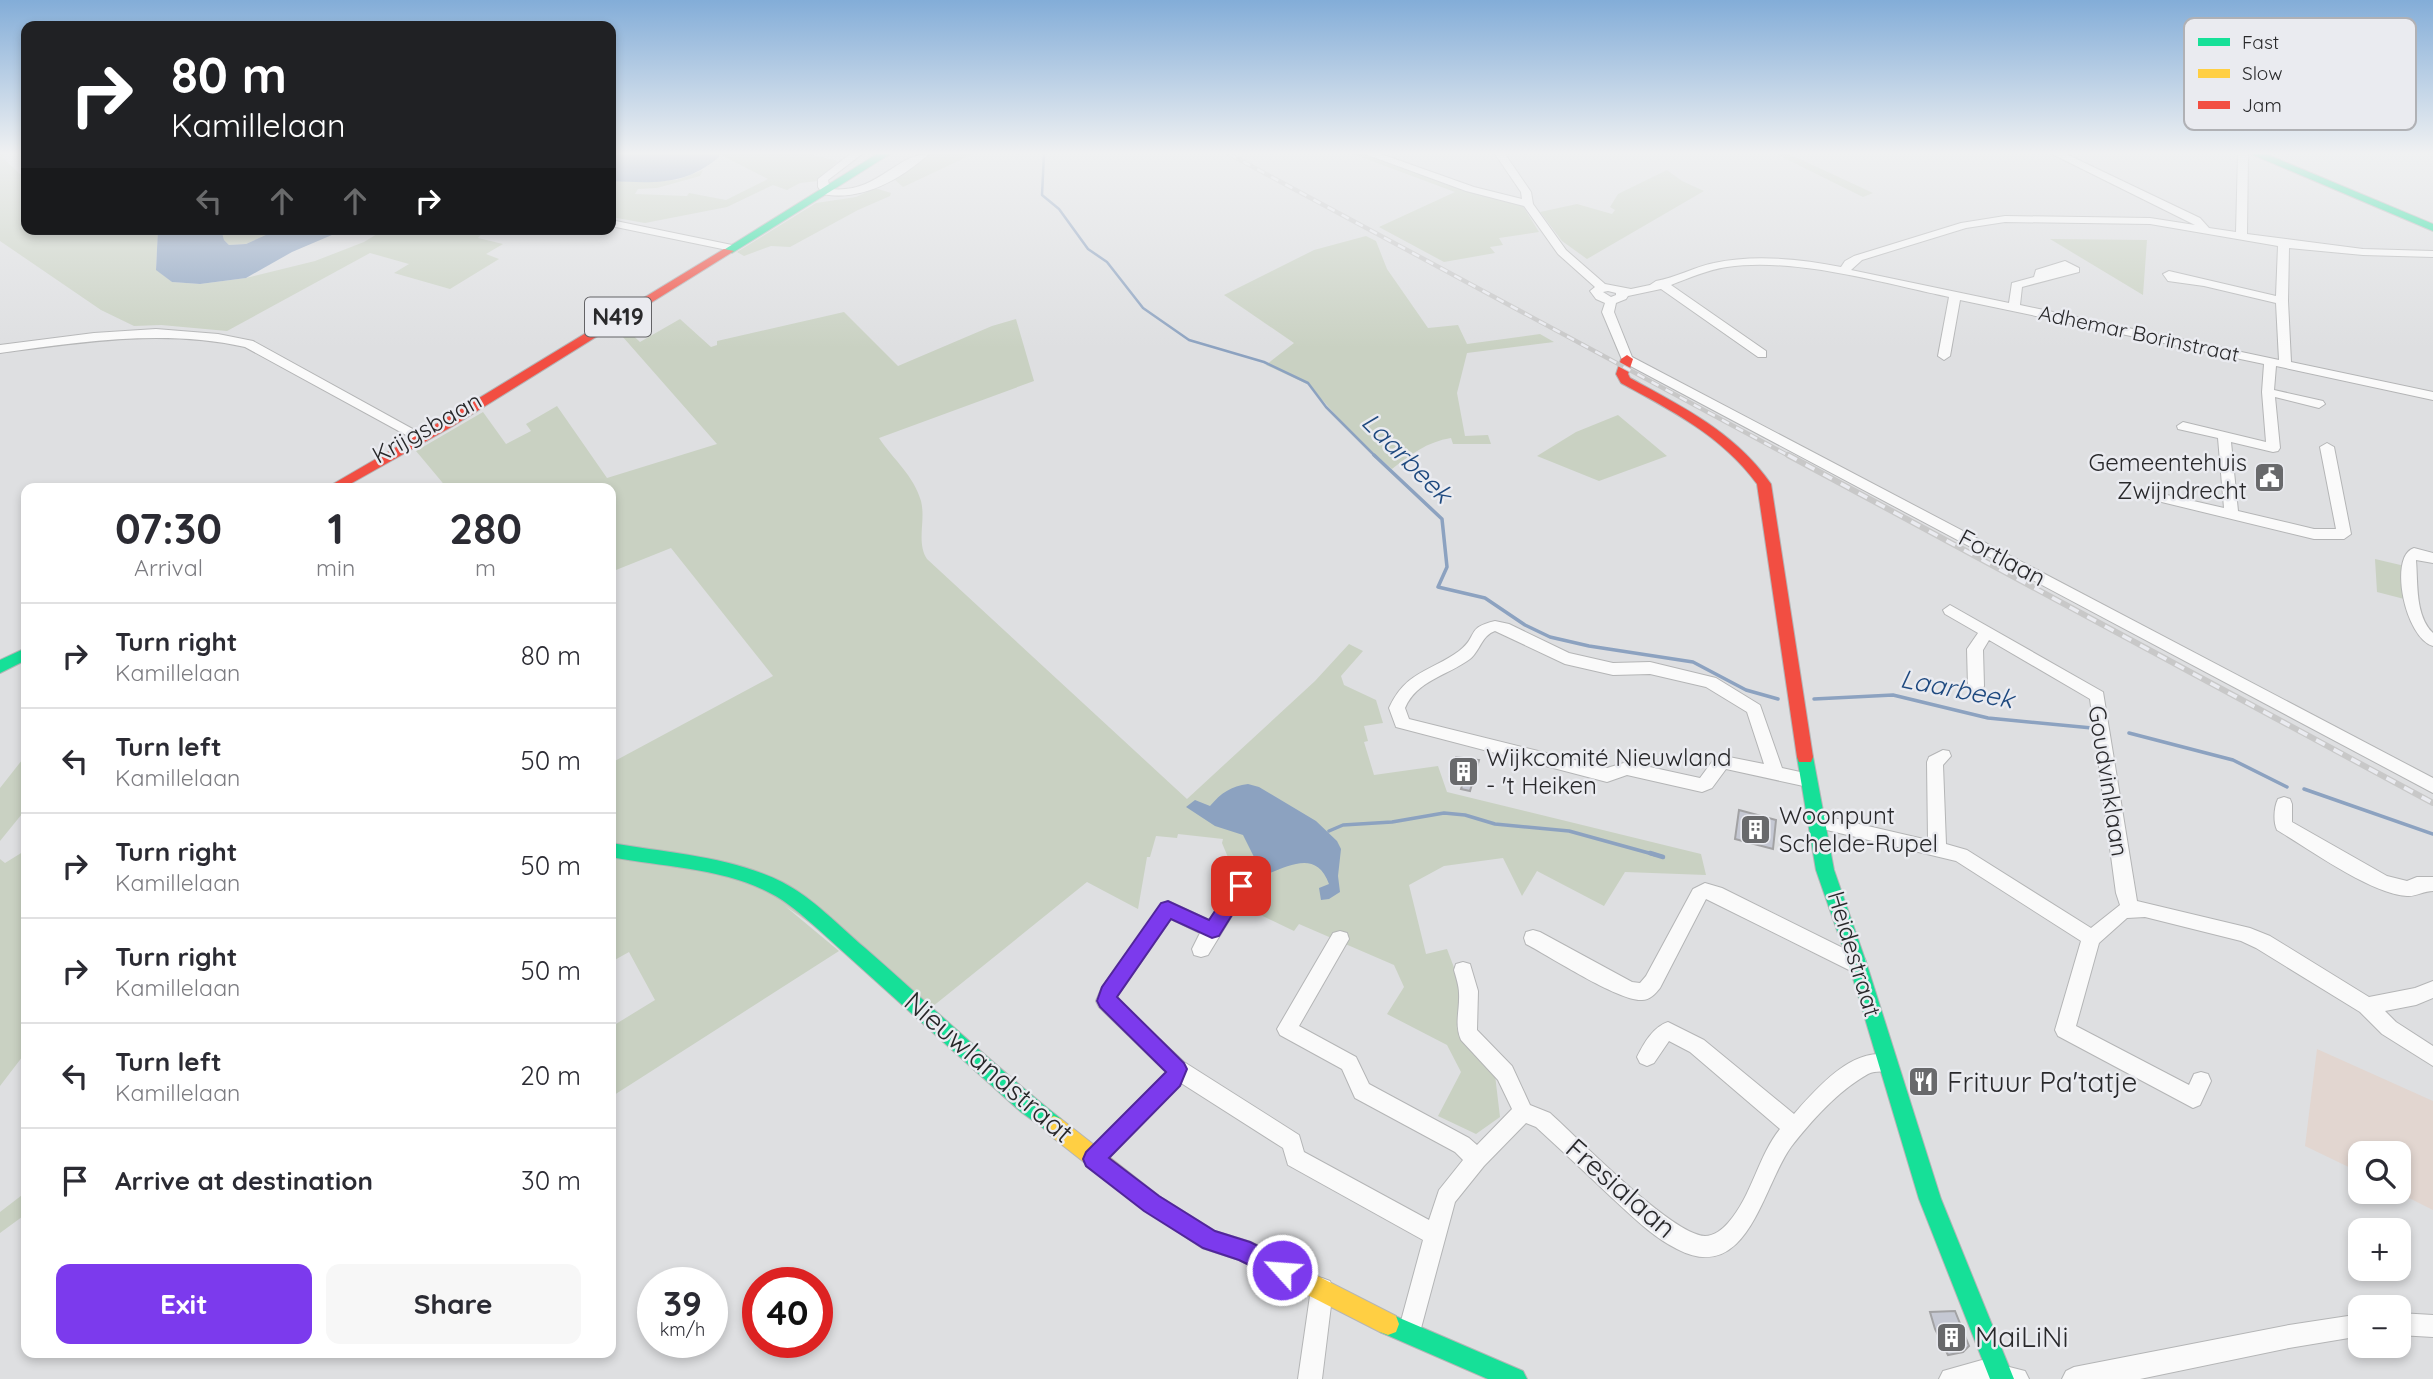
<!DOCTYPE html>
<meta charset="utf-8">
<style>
:root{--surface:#fff;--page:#f7f7f7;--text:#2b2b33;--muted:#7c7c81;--line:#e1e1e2;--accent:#7c3aed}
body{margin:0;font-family:Quicksand,sans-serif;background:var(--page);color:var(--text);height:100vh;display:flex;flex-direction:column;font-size:26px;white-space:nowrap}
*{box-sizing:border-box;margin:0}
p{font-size:23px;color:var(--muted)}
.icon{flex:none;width:38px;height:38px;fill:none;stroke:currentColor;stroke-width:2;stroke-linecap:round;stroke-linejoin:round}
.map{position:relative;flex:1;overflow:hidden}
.details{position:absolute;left:21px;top:483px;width:595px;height:875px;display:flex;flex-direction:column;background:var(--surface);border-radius:14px;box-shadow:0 4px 10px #0003}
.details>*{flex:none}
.top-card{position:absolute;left:21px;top:21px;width:595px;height:214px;border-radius:14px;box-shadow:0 4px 10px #0003;background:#202124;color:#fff;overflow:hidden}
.tools{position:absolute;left:2348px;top:1141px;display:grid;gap:14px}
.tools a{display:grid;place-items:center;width:63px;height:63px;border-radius:14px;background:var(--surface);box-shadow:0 4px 10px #0003;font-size:35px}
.speed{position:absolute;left:637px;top:1267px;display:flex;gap:14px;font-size:35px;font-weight:700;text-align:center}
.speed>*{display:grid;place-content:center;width:91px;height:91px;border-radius:50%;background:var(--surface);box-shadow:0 4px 10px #0003;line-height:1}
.speed small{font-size:18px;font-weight:400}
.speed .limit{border:10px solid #d22;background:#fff;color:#111}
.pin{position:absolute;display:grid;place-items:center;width:60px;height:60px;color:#fff;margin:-30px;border-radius:14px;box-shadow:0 4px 10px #0006}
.me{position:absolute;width:77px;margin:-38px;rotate:296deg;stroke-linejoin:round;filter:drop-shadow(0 0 5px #0008)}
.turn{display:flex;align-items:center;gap:24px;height:147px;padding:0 35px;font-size:32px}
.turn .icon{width:91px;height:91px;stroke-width:2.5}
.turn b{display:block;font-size:49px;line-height:60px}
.lanes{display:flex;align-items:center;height:66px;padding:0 35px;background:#0003;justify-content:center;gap:35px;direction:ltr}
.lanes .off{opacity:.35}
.eta{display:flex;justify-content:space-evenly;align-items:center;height:119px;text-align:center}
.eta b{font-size:42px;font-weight:800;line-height:49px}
.primary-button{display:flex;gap:14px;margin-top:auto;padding:14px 35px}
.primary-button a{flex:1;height:80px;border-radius:14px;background:var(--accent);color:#fff;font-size:28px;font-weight:800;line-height:80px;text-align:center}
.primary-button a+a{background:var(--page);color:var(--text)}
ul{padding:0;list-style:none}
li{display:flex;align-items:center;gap:21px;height:105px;padding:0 35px;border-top:2px solid var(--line)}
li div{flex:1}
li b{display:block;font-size:26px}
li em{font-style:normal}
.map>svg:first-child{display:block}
</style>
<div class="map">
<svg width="2433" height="1379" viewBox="0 0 2433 1379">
<rect width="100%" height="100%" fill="#dedfe1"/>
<!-- commercial -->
<path fill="#e2d6d0" d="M2317,1049L2433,1101V1210L2397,1192H2399V1153H2361V1173L2305,1146Z"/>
<!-- green -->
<path fill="#c9d1c2" d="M0,154H5L2,157L20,174L26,175V229H158L156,269L172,282L200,284L246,278L315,261L364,242L385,229H486L478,238L503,244L486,254L499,259L450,289L394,273L409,264L370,253L227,331L161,325L134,326L101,310L0,241Z
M719,154H808L838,161L818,181L800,183L787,190L773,185L727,207L645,223L611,217V181L677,180L703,170L700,176L657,188L638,189L635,194L687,196L689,193L726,200L768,179Z
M929,154H973L903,187L892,177Z
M1353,154H1364L1463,189L1523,206L1539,232L1499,238L1503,245L1490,247L1495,253L1444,262L1379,227L1455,192Z
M1776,154H1789L1873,193L1863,197Z
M1667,170L1682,181L1704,191L1587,259L1562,241L1540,212L1577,204L1612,214L1615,210L1610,207L1618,194Z
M875,188L891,193L890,196L858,210L790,247L771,246L744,256L737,252L816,203L856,197Z
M221,229H279L246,244L229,245L224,240Z
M1366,236L1376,241L1387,269L1428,328L1458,325L1467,344L1540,334L1554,342L1467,353L1457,393L1465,436L1488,435L1491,444H1453L1451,438C1427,442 1411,454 1392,469L1357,439L1309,385L1266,365L1294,343L1224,295L1314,250Z
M2050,239L2147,240L2143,295Z
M844,312L898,366L992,326L1016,319L1034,381L879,438C893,459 914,476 921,501C926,521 916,542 927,559L1187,799L1315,681L1349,644L1363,651L1341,676L1344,685L1376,700L1383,723L1364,726L1368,741L1364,742L1374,775L1438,766L1447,792L1701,854L1706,875L1625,872L1604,906L1537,871L1522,896L1503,858L1444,866L1409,885L1426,954L1447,949L1464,994L1461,1029L1468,1047L1495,1075L1500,1117L1476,1134L1438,1116L1461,1072L1447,1045L1387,1014L1404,987L1394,965L1299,924L1294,931L1236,903L1242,891L1222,843L1223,839L1178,834L1177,838L1156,836L1150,857H1147L1138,909L1087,882L932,1007L785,906L839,951L611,1097V1027L655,1000L629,952L611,962V763L773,676L671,548L611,572V488H447L416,451L483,412L506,444L531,431L526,424L557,406L607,478L717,444L615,328L621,324L640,342L680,319L711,347L717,345V341Z
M1618,415L1667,456L1599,481L1537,456L1576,432Z
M2375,559L2409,567L2412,601L2377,592Z
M26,755V809L0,841V788Z
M26,850V1052L0,1086V859L5,863Z
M26,1192V1214L0,1233V1212Z"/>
<!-- water -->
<path fill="#8ca2c0" d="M668,154H719V157C685,186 653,183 611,181V155Z
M158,229H221L224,240L229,245L246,244L279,229H346L292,252L246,278L200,284L172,282L156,270Z
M1248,784L1259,787L1316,821L1337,841L1341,849L1338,876L1340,892L1329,899L1321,900L1319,888L1329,884C1314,843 1279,874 1253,878L1250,884L1242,882L1243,872L1257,863L1243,835L1215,826L1186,807L1195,800L1210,806C1221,793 1231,786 1248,784Z"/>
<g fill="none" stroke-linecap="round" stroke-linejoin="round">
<!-- stream-far2 -->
<path stroke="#8ca2c0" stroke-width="2.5" d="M1044,154L1042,195L1059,209L1088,249L1107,262L1143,308L1189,340L1264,362L1308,383L1326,407L1376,457"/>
<!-- stream-far1 -->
<path stroke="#8ca2c0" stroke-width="3.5" d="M1374,455L1442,519L1447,567L1438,587L1485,598L1525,625L1550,637L1589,646L1693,662L1746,690L1778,699
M1814,699L1893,695L1988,718L2092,728
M2129,733L2233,760L2287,787
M2304,789L2433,834
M1329,831L1343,825L1392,822L1444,813L1465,815L1495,824L1569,831L1656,855"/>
<!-- stream -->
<path stroke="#8ca2c0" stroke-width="4.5" d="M1650,853L1663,857"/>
</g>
<!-- building -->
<path fill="#c5c8d3" stroke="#a2a2a4" stroke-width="2" d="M1456,757L1479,760L1470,791L1461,789L1464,780L1450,776Z
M1739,810L1776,820L1773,849L1735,839Z
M1955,1311L1969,1346L1963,1352L1948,1355L1935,1329L1930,1312Z"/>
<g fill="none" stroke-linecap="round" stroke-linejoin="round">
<defs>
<path id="street" d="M850,154H862L828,180L830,189C878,194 895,154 929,154C901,179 861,202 823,194L818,187V179Z
M1365,154H1381L1474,187L1522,199L1521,192L1495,154H1505L1531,192L1533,204L1566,250L1605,284L1631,289L1650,285L1656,281C1675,278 1694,267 1714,263C1754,254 1801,259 1841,267L1845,261L1854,256L1961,223L2005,216L2150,218L2195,225L2052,154H2066L2200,218L2209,228L2236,232L2238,154H2248L2247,234L2363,249L2433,251V257L2363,255L2289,248L2288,301L2291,362L2433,392V400L2276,366L2274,390L2323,401L2325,404L2319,408L2275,397L2280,448L2278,451L2273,452L2231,442L2238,511L2314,529H2336L2320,447L2327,443L2334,447L2351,534L2344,539H2314L2141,497L2134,493L2141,489L2224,508L2218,438L2178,429L2177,426L2183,422L2266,442L2262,392L2264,364L1960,300L1950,356L1944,360L1938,356L1949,297C1882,283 1795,257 1727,267C1707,270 1689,278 1671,285L1766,351V357H1758L1661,289L1628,296L1626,299L1616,303L1614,312L1632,357L2433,778V793L1623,362L1602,312L1605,303L1596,299L1590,291L1595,287L1558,254L1524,206L1466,191ZM2005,222L2150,224L2278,246L2276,296L2169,271L2163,274L2168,281L2204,286L2276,303L2279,360L2020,305L2022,287L2079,272V268L2065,261L2036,270L2034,277L2012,283L2009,303L1851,270L1862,260L1966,228ZM1608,291L1616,293V295L1611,297L1603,292Z
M611,220L732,245L738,248L732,251L611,226Z
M156,329L218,334L253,341L429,438L427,441H417L245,347C163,329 82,342 0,353V345L94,333Z
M2414,548L2433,553V563L2416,560C2418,584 2415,616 2433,633V646C2405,638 2388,556 2414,548Z
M1950,605L2103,692L2137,901L2250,928L2270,936L2369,997L2415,988L2433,981V998L2416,1005L2385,1011L2396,1022L2433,1046V1066L2382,1034L2360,1012L2256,948L2241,941L2145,917L2127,918L2099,943L2076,1026L2189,1085L2194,1074L2201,1072L2208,1074L2211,1081L2200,1105L2193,1108L2058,1036L2055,1030L2081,941L1956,861L1810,826L1807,821L1810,816L1816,814L1928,840L1927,762L1929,757L1943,750L1949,751L1951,756L1943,765L1946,844L1967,850L2091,928L2120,905L2116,893L2090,699L1989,640L1983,650L1984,686L1982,690H1970L1968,686L1967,649L1978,633L1945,614L1943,610Z
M1495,621L1509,624L1569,653L1613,663L1650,662L1716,678L1760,705L1782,768L1814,775L1816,780L1814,785L1808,787L1726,769L1712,788L1702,792L1627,775L1607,782L1396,727L1389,708C1406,671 1430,672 1459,651C1479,636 1465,628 1495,621ZM1495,631L1565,664L1613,675L1650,674L1706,687L1747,712L1764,764L1724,756L1714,759L1700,778L1627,762L1607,768L1409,719L1405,708C1417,680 1447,676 1470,659C1480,651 1482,635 1495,631Z
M2284,797L2290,799L2292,804V822L2387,876L2407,881L2417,877H2433V891C2424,891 2415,897 2407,896C2371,894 2309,849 2277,830C2273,822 2274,807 2278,799Z
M1241,878L1247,881L1250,886L1208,955L1201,957L1194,955L1192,949L1200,933L1171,919L1116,998L1184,1062L1299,1135L1304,1152L1429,1220L1439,1190L1463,1160L1455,1152L1355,1098L1342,1069L1280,1035L1277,1029L1333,933L1340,931L1347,933L1349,939L1299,1026L1356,1057L1369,1084L1469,1138L1477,1145L1512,1109L1498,1080L1461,1040C1454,1024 1460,1010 1459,993C1459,986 1456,977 1454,970L1456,964L1463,962L1470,964L1478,991L1477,1030L1512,1066L1530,1105L1550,1113C1579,1139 1672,1235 1705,1236C1714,1236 1723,1229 1728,1223C1752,1196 1758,1156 1780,1129L1690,1052L1669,1041L1654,1063L1647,1066L1640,1063L1637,1057C1644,1043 1653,1027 1668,1022L1704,1040L1794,1114C1816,1089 1856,1042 1894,1057L1897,1063L1894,1069C1885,1073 1876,1070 1868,1074C1839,1090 1811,1121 1791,1147C1762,1187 1748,1286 1677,1249C1651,1236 1631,1215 1610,1196C1586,1173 1561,1150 1536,1127L1526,1123L1484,1166L1455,1202L1420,1332L1417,1340L1409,1343L1401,1340L1398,1332L1423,1240L1288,1165L1283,1148L1181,1083L1101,1166L1094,1169L1087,1166L1084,1159L1087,1152L1166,1072L1099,1007L1096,1001L1102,987L1162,904L1168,901L1209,920L1235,881Z
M1705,883L1722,888L1865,959L1867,965L1865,971L1858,973L1851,971L1706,899L1660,988C1655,994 1650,1000 1642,1000C1618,1001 1551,957 1526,944L1524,938L1526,932L1533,930L1540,932L1632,982L1640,983L1646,976L1693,889Z
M1322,1278L1330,1281L1333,1289L1322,1379H1298L1311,1289L1314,1281Z
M2399,1313L2433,1315V1337L2399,1335Z
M2361,1314V1336L2289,1348L2140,1379H2062L2066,1371L2074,1367L2289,1325Z
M1982,1360L2025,1371L2029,1379H1939L1943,1371Z"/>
<path id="fast" d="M877,154H890L732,253L722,251Z
M2251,154H2266L2433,224V231Z
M26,648V660L0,673V660Z
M1805,751L1811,752L1813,757L1834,870L1867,965L1941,1199L2014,1379H1990L1919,1199L1849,965L1816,870L1797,757L1799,752Z
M611,843C667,853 730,856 782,882C813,898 838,925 865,948C930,1005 993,1065 1061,1119L1064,1126L1061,1133L1054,1136L1021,1112L818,929C803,916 788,902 770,893C723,868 663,867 611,857Z
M1388,1313L1523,1371L1527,1379H1488L1380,1332L1377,1324L1380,1316Z"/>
<path id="slow" d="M1054,1116L1061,1119L1159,1196L1215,1231L1251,1242L1396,1316L1399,1324L1396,1332L1388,1335L1380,1332L1239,1260L1202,1248L1145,1210L1047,1133L1044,1126L1047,1119Z"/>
<path id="jam" d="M724,249L734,251L453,426L343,488H326L443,420Z
M1627,355L1633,359L1628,374L1630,378C1683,407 1736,433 1771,484L1813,757L1811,762H1799L1797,757L1757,484C1722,436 1672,411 1621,383L1616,374L1621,359Z"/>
</defs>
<!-- street casing -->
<use href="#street" stroke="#b4b5b6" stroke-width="2"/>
<!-- fast casing -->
<use href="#fast" stroke="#b4b5b6" stroke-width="2"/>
<!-- slow casing -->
<use href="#slow" stroke="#b4b5b6" stroke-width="2"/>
<!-- jam casing -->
<use href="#jam" stroke="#b4b5b6" stroke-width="2"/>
<!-- street -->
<use href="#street" fill="#fafafa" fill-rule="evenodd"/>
<!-- fast -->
<use href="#fast" fill="#16e098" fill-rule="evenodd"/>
<!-- slow -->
<use href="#slow" fill="#ffcf43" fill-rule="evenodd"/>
<!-- jam -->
<use href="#jam" fill="#f24e42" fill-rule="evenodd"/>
<defs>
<path id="rail-far1" d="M1229,154L1791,457"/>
<path id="rail" d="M1788,455L2433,803"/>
</defs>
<!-- rail-far1 casing -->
<use href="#rail-far1" stroke="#c8c8c8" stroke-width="4.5"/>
<!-- rail casing -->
<use href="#rail" stroke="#c8c8c8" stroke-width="6"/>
<!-- rail-far1 -->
<use href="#rail-far1" stroke="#eaebf0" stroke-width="2.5" stroke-dasharray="8" stroke-linecap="butt"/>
<!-- rail -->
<use href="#rail" stroke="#eaebf0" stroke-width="3.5" stroke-dasharray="10" stroke-linecap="butt"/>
</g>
<!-- sky -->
<linearGradient id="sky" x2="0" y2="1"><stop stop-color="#83add8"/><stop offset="0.44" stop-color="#f0f1f2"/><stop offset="1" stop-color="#f0f1f2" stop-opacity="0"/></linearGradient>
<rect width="2433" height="348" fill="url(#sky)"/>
<!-- route -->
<path fill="#7c3aed" stroke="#51269a" stroke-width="2" d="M1241,878L1247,881L1250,886L1219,936L1212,938L1171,919L1117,997L1184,1063L1187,1069L1180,1086L1109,1158L1159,1196L1215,1231L1250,1242L1290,1262L1293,1270L1290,1277L1282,1281L1239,1260L1203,1248L1144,1211L1086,1166L1083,1159L1086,1152L1166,1072L1100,1007L1097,1001L1102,987L1161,903L1168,901L1209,920L1235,881Z"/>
<!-- icons -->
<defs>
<symbol id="civic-square" viewBox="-11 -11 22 22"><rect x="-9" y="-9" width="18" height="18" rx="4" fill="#68696b" stroke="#eaebf0"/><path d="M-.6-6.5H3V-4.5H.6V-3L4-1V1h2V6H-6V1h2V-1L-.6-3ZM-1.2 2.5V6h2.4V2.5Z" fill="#fff"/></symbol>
<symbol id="building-square" viewBox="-11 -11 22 22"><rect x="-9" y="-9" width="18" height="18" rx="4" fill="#68696b" stroke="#eaebf0"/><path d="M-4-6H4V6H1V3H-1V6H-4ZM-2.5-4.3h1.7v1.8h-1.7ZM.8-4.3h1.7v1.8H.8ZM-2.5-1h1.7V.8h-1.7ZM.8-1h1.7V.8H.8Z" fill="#fff"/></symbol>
<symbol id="restaurant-square" viewBox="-11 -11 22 22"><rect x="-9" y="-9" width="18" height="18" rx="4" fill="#68696b" stroke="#eaebf0"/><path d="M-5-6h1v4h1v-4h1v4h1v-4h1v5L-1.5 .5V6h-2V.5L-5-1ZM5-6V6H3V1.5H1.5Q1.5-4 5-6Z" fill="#fff"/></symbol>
</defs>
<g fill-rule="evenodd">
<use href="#civic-square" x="2252" y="460" width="35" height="35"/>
<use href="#building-square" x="1446" y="754" width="35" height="35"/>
<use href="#building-square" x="1738" y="812" width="35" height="35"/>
<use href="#restaurant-square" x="1906" y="1064" width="35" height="35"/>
<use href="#building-square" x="1934" y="1320" width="35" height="35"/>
</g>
<g text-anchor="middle" stroke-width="5" stroke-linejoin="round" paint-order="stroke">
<!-- far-street labels -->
<g font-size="21" fill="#29292b" stroke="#eaebf0">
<text transform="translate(2139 334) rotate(12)" y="7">Adhemar Borinstraat</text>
</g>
<!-- shield labels -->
<rect fill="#eaebf0" stroke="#636366" stroke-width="2" x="585" y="297.5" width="66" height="39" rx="5"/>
<g font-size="23" font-weight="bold" fill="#29292b">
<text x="618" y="325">N419</text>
</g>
<!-- street labels -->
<g font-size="24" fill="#29292b" stroke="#eaebf0">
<text transform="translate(427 428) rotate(-29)" y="8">Krijgsbaan</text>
<text transform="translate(2002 558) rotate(28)" y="8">Fortlaan</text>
<text transform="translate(2108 781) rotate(81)" y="8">Goudvinklaan</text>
<text transform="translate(1854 954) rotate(73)" y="8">Heidestraat</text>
</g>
<!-- poi labels -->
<g font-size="24" fill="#29292b" stroke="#eaebf0" text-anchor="start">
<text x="2247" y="471" text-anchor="end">Gemeentehuis<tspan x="2247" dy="28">Zwijndrecht</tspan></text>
<text x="1486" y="766">Wijkcomité Nieuwland<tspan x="1486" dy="28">- 't Heiken</tspan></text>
<text x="1779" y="824">Woonpunt<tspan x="1779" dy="28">Schelde-Rupel</tspan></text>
</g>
<!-- water labels -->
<g font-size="26" font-style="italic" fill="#1e497f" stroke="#eaebf0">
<text transform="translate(1407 458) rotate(45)" y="9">Laarbeek</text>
<text transform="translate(1957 689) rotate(11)" y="9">Laarbeek</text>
</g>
<!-- near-street labels -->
<g font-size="28" fill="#29292b" stroke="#eaebf0">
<text transform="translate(989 1067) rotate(41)" y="10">Nieuwlandstraat</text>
<text transform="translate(1621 1188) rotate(41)" y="10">Fresialaan</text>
</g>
<!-- near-poi labels -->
<g font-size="28" fill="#29292b" stroke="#eaebf0" text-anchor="start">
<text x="1947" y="1092">Frituur Pa'tatje</text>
<text x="1975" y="1347">MaiLiNi</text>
</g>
</g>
<!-- legend -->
<rect x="2184" y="18" width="232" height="112" rx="10" fill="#eaebf0" stroke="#b0b1b5" stroke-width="2"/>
<rect x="2198" y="38" width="32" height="8" fill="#16e098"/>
<rect x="2198" y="69" width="32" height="9" fill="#ffcf43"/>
<rect x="2198" y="101" width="32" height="8" fill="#f24e42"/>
<g font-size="19" fill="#29292b">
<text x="2242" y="49">Fast</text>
<text x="2242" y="80">Slow</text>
<text x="2242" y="112">Jam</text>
</g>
</svg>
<div class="tools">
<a><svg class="icon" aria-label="search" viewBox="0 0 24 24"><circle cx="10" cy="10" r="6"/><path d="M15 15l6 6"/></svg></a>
<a>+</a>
<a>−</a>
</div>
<div class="speed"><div>39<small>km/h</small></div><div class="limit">40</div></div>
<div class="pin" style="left:1241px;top:886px;background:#d93025"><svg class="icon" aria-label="arrive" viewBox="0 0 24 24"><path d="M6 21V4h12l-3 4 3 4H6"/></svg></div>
<svg class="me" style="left:1282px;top:1270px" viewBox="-20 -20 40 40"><circle r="17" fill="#7c3aed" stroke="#fff" stroke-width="3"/><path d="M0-11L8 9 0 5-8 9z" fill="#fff"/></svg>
<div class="top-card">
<div class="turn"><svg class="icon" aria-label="right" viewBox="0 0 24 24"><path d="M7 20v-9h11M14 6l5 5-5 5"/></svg><div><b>80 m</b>Kamillelaan</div></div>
<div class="lanes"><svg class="icon off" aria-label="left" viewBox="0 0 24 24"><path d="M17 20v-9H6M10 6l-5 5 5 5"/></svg><svg class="icon off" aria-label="ahead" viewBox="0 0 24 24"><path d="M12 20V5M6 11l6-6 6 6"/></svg><svg class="icon off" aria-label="ahead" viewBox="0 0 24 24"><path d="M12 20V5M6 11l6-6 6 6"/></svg><svg class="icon" aria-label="right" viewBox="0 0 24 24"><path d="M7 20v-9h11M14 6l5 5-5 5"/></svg></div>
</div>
<section class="details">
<div class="eta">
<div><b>07:30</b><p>Arrival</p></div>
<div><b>1</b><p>min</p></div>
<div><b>280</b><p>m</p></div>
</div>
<ul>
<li><svg class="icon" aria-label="right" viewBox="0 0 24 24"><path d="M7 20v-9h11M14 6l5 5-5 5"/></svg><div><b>Turn right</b><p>Kamillelaan</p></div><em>80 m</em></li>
<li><svg class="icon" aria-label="left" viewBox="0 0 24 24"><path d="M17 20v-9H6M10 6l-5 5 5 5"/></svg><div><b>Turn left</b><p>Kamillelaan</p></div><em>50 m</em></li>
<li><svg class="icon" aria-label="right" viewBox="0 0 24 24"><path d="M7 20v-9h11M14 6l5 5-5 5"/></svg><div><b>Turn right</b><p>Kamillelaan</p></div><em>50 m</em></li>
<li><svg class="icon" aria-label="right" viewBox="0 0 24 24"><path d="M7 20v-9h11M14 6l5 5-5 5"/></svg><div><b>Turn right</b><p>Kamillelaan</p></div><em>50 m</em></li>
<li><svg class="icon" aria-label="left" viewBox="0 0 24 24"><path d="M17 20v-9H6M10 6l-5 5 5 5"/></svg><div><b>Turn left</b><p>Kamillelaan</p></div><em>20 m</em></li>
<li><svg class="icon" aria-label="arrive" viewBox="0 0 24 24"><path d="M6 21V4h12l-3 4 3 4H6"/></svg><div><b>Arrive at destination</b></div><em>30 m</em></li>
</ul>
<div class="primary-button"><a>Exit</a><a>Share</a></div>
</section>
</div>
